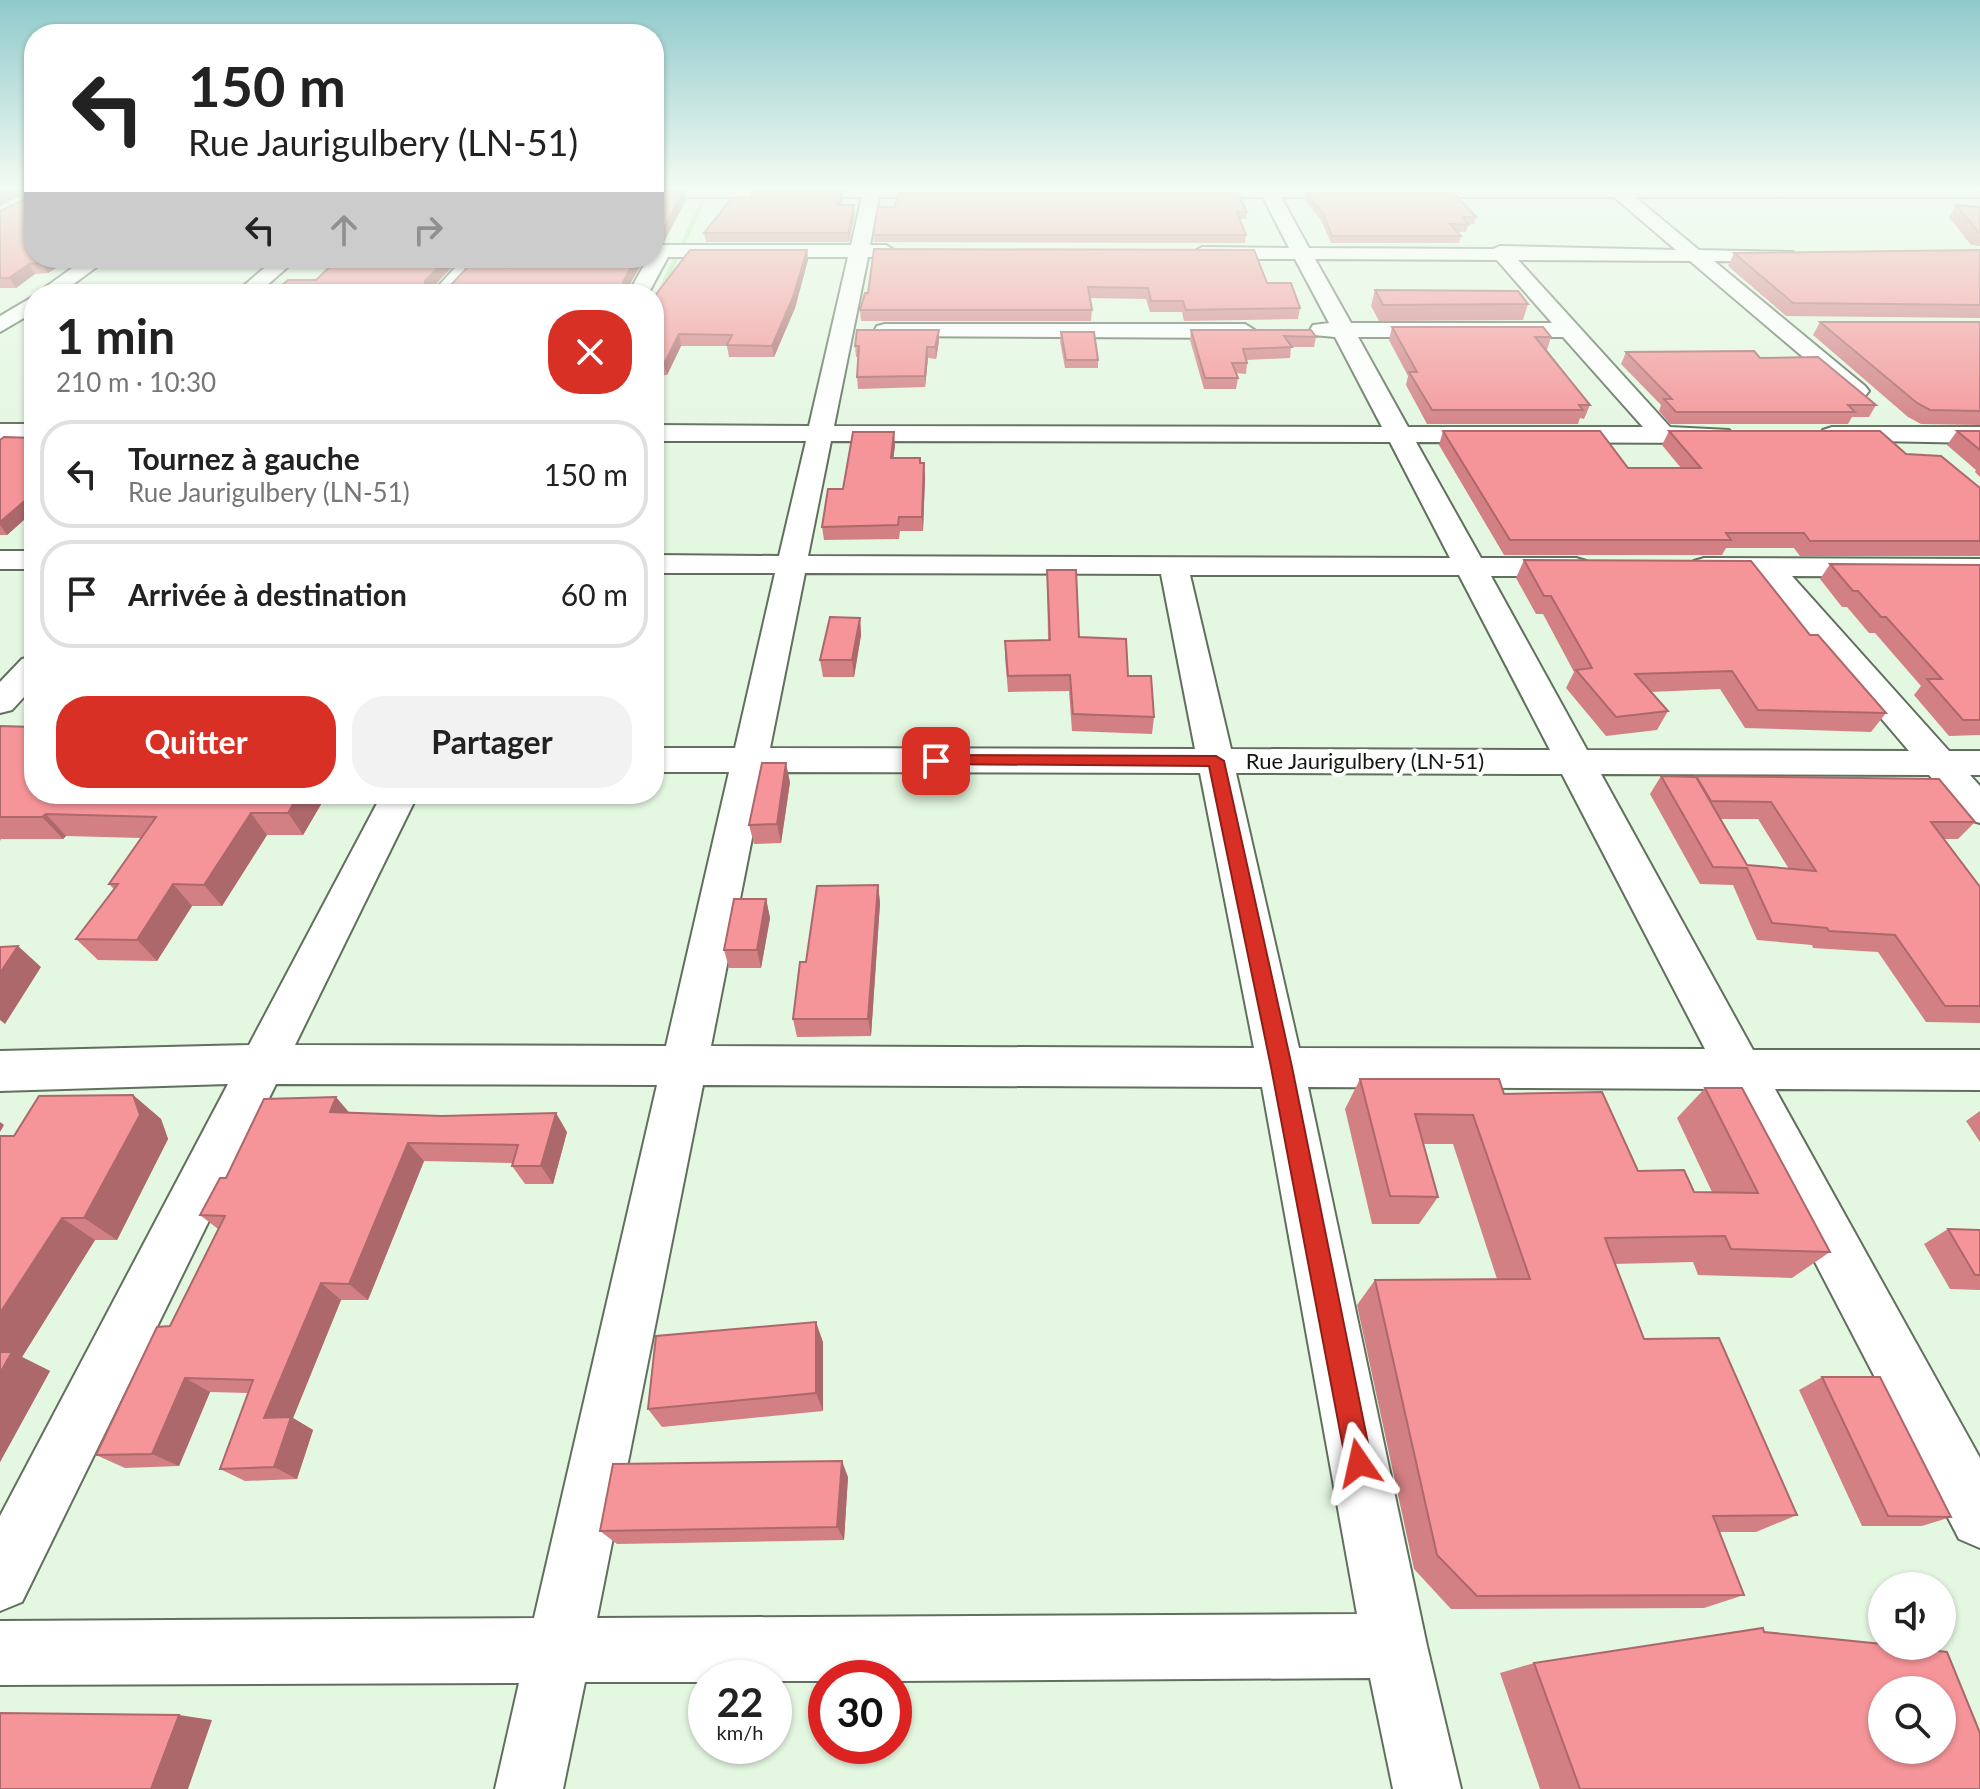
<!DOCTYPE html>
<html lang="fr">
<meta charset="utf-8">
<style>
:root{--surface:#fff;--page:#f2f2f2;--text:#222;--muted:#767676;--line:#e0e0e0;--accent:#d93025}
body{margin:0;font-family:Lato,sans-serif;background:var(--page);color:var(--text);height:100vh;display:flex;flex-direction:column;font-size:30px;white-space:nowrap}
*{box-sizing:border-box;margin:0}
p{font-size:26px;color:var(--muted)}
.icon{flex:none;width:44px;height:44px;fill:none;stroke:currentColor;stroke-width:2;stroke-linecap:round;stroke-linejoin:round}
.map{position:relative;flex:1;overflow:hidden}
.drawer{position:absolute;left:24px;top:284px;width:640px;height:520px;display:flex;flex-direction:column;background:var(--surface);border-radius:32px;box-shadow:0 2px 6px #0004}
.drawer>*{flex:none}
.banner{position:absolute;left:24px;top:24px;width:640px;height:244px;border-radius:32px;box-shadow:0 2px 6px #0004;background:#fff;color:var(--text);overflow:hidden}
.controls{position:absolute;left:1868px;top:1572px;display:grid;gap:16px}
.controls a{display:grid;place-items:center;width:88px;height:88px;border-radius:50%;background:var(--surface);box-shadow:0 2px 6px #0004;font-size:40px}
.speed{position:absolute;left:688px;top:1660px;display:flex;gap:16px;font-size:40px;font-weight:700;text-align:center}
.speed>*{display:grid;place-content:center;width:104px;height:104px;border-radius:50%;background:var(--surface);box-shadow:0 2px 6px #0004;line-height:1}
.speed small{font-size:20px;font-weight:400}
.speed .limit{border:12px solid #d22;background:#fff;color:#111}
.pin{position:absolute;display:grid;place-items:center;width:68px;height:68px;color:#fff;margin:-34px;border-radius:16px;box-shadow:0 4px 12px #0006}
.me{position:absolute;width:88px;margin:-44px;rotate:349deg;stroke-linejoin:round;filter:drop-shadow(0 0 6px #0008)}
.turn{display:flex;align-items:center;gap:28px;height:168px;padding:0 32px;font-size:36px}
.turn .icon{width:104px;height:104px;stroke-width:2.5}
.turn b{display:block;font-size:56px;line-height:68px}
.lanes{display:flex;align-items:center;height:76px;padding:0 32px;background:#0003;justify-content:center;gap:40px;direction:ltr}
.lanes .off{opacity:.35}
.round{display:grid;place-items:center;flex:none;width:84px;height:84px;border-radius:32px;background:var(--page)}
.head{display:flex;align-items:center;justify-content:space-between;height:136px;padding:0 32px}
h1{font-size:48px;font-weight:700;line-height:60px}
.primary-button{display:flex;gap:16px;margin-top:auto;padding:16px 32px}
.primary-button a{flex:1;height:92px;border-radius:32px;background:var(--accent);color:#fff;font-size:32px;font-weight:700;line-height:92px;text-align:center}
.primary-button a+a{background:var(--page);color:var(--text)}
ul{padding:0;list-style:none}
li{display:flex;align-items:center;gap:24px;height:108px;margin:0 16px 12px;padding:0 16px;border:4px solid var(--line);border-radius:32px}
li div{flex:1}
li b{display:block;font-size:30px}
li em{font-style:normal}
.map>svg:first-child{display:block}
</style>
<div class="map">
<svg width="1980" height="1789" viewBox="0 0 1980 1789">
<rect width="100%" height="100%" fill="#e4f7e1"/>
<g fill="none" stroke-linecap="round" stroke-linejoin="round">
<!-- stream -->
<path fill="#adeaa2" fill-rule="evenodd" d="M708,186H712L657,305L654,307V299Z"/>
<defs>
<path id="minor" d="M0,186H34V196L0,195Z
M654,187H1980V197H1635L1699,250L1793,252L1796,256L1793,260L1786,262L1714,261L1865,386L1869,391L1865,396H1849L1690,261L1518,260L1670,427L1729,430L1733,435L1729,440L1720,443L1416,442L1481,558H1576L1586,561L1591,567L1586,573L1576,576H1491L1587,750L1909,751L1760,576L1694,573L1689,567L1694,561L1704,558L1980,559V577L1792,576L1949,751H1980V775H1970L1980,786V823L1967,819L1929,775L1601,774L1753,1050H1980V1090L1775,1089L1980,1458V1548L1959,1539L1725,1089L1308,1087L1427,1646L1461,1789H1393L1370,1678L894,1681V1678H826V1681H774V1678H706V1682H585L563,1789H495L519,1683L0,1685V1621L534,1618L657,1085L276,1084L22,1602L0,1611V1516L228,1084L0,1091V1051L249,1045L382,794H418L295,1045L666,1046L729,772H654V748H735L775,573H654V555L779,556L806,441H654V425L809,426L848,257H668L648,294H628L648,258H654V245H851L862,197H654ZM879,197H1263L1289,248L1202,247L1192,253L1202,259H1295L1329,323L1313,325L1310,330L1313,335L1335,337L1382,427L834,426L868,257H886L896,251L886,245H870ZM1281,197H1614L1676,250L1500,246L1493,249L1309,248ZM1315,259L1497,260L1552,323H1351ZM1358,337H1563L1643,427H1408ZM831,441L1390,442L1450,558L808,556ZM805,573L1161,574L1195,749L770,748ZM1190,575H1459L1550,750L1231,749ZM765,772L1200,773L1254,1048L711,1046ZM1236,773L1562,774L1705,1049L1299,1048ZM703,1085L1262,1087L1357,1614L597,1618Z
M86,258H109L60,294H36Z
M276,258H298L257,294H234Z
M464,258H485L452,294H431Z
M34,296V312L0,332V316Z
M885,324H1245L1256,331L1245,338L877,336L874,331L877,326Z
M0,424H34V440H0Z
M1832,427H1980V443L1823,440L1819,435L1823,430Z
M0,551H34V569H0Z
M34,656V686L12,710L0,713V682L22,659Z"/>
</defs>
<!-- minor casing -->
<use href="#minor" stroke="#60705d" stroke-width="4"/>
<!-- minor -->
<use href="#minor" fill="#fff" fill-rule="evenodd"/>
</g>
<!-- wall -->
<path fill="#d38084" fill-rule="evenodd" d="M0,186H34V258H72L48,273L35,274L16,288H0V211L30,197V191L0,206Z
M842,191L843,200L841,205L855,214L849,242H706L704,233L751,197Z
M1306,193L1476,217L1474,224L1468,225L1466,232H1457L1461,236L1459,243H1331L1321,220L1305,200Z
M1956,205L1980,207V246L1971,245L1949,217Z
M1247,212L1246,219H1240L1246,235L1245,243L874,242L873,235Z
M807,250L808,260L795,308L774,357H729L727,346H681L667,375L654,376V297Z
M1980,250V318L1786,316L1728,266L1734,253Z
M1267,283L1300,308L1298,319L1184,321L1182,312H1150L1146,299L1090,298L1092,310L1091,321H861L860,310L865,293Z
M1375,290L1528,304L1523,320L1379,321L1371,306Z
M1820,322H1980V425L1921,424L1908,417L1813,335Z
M1392,327L1551,337L1547,350L1590,405L1584,419L1580,418L1578,424H1427L1406,385L1408,376L1389,340Z
M1191,330L1316,337L1314,347H1291L1290,358L1246,360L1247,363L1246,374L1236,373L1238,378L1236,389H1204L1190,340Z
M1061,332L1098,360V368H1065L1060,341Z
M939,341L936,359L928,358L925,387L858,389L857,377L859,357H856L855,346Z
M1626,352L1760,358L1876,405L1869,417H1852L1848,424H1670L1659,411L1661,405L1621,364Z
M1443,431L1628,468H1681L1662,445L1669,431L1906,454L1980,488V556H1800L1794,548H1726L1722,555H1504L1439,445Z
M1957,431H1980V477L1975,472L1976,470L1947,445Z
M34,438V511L7,535H0V440Z
M895,445L893,458L921,463L925,477L923,531H900L899,539L824,540L822,527L843,489Z
M1524,560L1810,635L1886,713L1871,732L1745,728L1720,689L1650,692L1668,711L1657,730L1606,736L1566,688L1574,672L1543,614H1536L1516,578Z
M1830,564L1980,565V735L1949,736L1914,695L1921,686L1875,633H1869L1847,607H1842L1820,579Z
M1047,570L1079,637L1128,676L1154,717L1152,734L1072,731L1069,691L1008,692L1005,657V641L1048,640Z
M860,618L861,635L854,677H823L820,660Z
M0,726L34,794H321L320,796L323,801L303,835H267L222,906H192L157,961L98,960L76,939L114,889L109,884L141,838L66,836L63,839H1L0,841Z
M1661,776L1975,822L1958,839H1944L1980,887V1023L1926,1022L1878,952L1813,948L1812,945L1757,940L1733,885L1700,884L1650,794ZM1720,819H1758L1789,869L1747,865Z
M790,782L781,843L754,844L749,825Z
M878,885L880,903L871,1036L797,1037L793,1019L806,962Z
M766,899L770,918L761,968H729L724,950Z
M1360,1079L1504,1094L1638,1171L1694,1192H1712L1677,1118L1705,1088L1830,1252L1792,1278L1698,1275L1693,1262L1614,1264L1644,1339L1797,1515L1756,1532H1719L1744,1595L1704,1608L1451,1609L1414,1569L1357,1305L1375,1280L1497,1279L1453,1144H1423L1438,1197L1419,1224H1372L1345,1109Z
M133,1095L161,1119L168,1139L117,1240H95L22,1357L50,1371L0,1462V1136H14Z
M1980,1111V1142L1966,1121Z
M350,1113L567,1132L553,1184H525L512,1166L513,1163L424,1161L368,1300H341L293,1418L313,1430L297,1479L245,1481L220,1469L248,1393L210,1392L179,1466L125,1468L96,1455L170,1326L218,1229L200,1215L226,1178Z
M1948,1229L1980,1230V1290L1950,1289L1924,1244Z
M823,1342V1411L662,1427L648,1409Z
M1822,1377L1951,1517L1922,1526H1862L1799,1390Z
M848,1477L844,1540L617,1544L600,1531Z
M1764,1632L1980,1789H1540L1500,1673L1534,1663Z"/>
<!-- shaded-wall -->
<path fill="#ac686b" d="M15,186H31L33,189L0,206V193Z
M684,190L686,200L664,242L654,243V233Z
M842,191L843,200L838,214L837,205Z
M854,205L855,214L849,242L848,233Z
M807,250L808,260L795,308L774,357L772,346Z
M50,258H72L48,273L42,263Z
M447,258H460L429,292L425,286V281Z
M636,258H645L625,293L623,282Z
M29,264L35,274L16,288L9,278Z
M939,330V341L936,359L935,347Z
M679,334L681,346L667,375L664,364Z
M927,347L928,358L925,387V376Z
M894,432L895,445L892,471L891,458Z
M924,463L925,477L923,531L922,517Z
M34,493V511L7,535L0,525V522Z
M860,618L861,635L854,677L852,660Z
M786,763L790,782L781,843L777,824Z
M299,794H321L320,796L323,801L303,835L288,813Z
M251,813L267,835L222,906L204,885Z
M46,814L66,836L63,839L42,817Z
M173,884L192,906L157,961L137,940Z
M878,885L880,903L871,1036L868,1019Z
M766,899L770,918L761,968L757,950Z
M18,946L41,967L5,1024L0,1020V973Z
M133,1095L161,1119L168,1139L117,1240L84,1218Z
M336,1097L353,1117L330,1112Z
M556,1113L567,1132L553,1184L541,1166Z
M0,1122L4,1125L0,1132Z
M408,1143L424,1161L368,1300L349,1284Z
M62,1218L95,1240L22,1357L50,1371L0,1462V1313Z
M321,1283L341,1300L293,1418L313,1430L297,1479L274,1467L264,1418Z
M816,1322L823,1342V1411L816,1393Z
M185,1378L210,1392L179,1466L152,1454Z
M842,1461L848,1477L844,1540L837,1527Z
M179,1715L212,1720L188,1789H151Z"/>
<!-- building -->
<path fill="#f59599" stroke="#ac686b" stroke-width="2" fill-rule="evenodd" d="M0,186H15L0,193Z
M30,186H34V258H50L42,263L29,264L9,278H0V211L30,197Z
M654,190H684L662,232L654,233Z
M753,191H842L837,205H854L848,233H704L732,198L751,197Z
M898,193H1238L1247,212H1237L1246,235H873L878,207H895Z
M1306,193H1454L1476,217H1463L1468,225L1450,224L1461,236H1332L1323,213Z
M1956,205L1980,207V233H1979Z
M874,249L1254,250L1267,283H1291L1300,308L1186,310L1183,301H1151L1148,288L1088,287L1092,310H860L865,293H868Z
M690,250H807L793,297L772,346L727,345L732,335L679,334L664,364H654V297Z
M1980,250V305L1793,303L1734,253Z
M339,258H447L425,281V286L451,285L476,258H636L623,282L624,286H633L629,294H272L288,280H316Z
M1375,290L1518,291L1528,304L1383,305Z
M1820,322H1980V411L1930,410L1917,403Z
M1392,327H1543L1551,337H1535L1590,405H1579L1583,410H1432L1409,372H1417Z
M857,330H939L935,347H927L925,376L857,377L859,346H855Z
M1191,330H1311L1316,337L1284,336L1292,347L1243,349L1247,363H1232L1238,378H1205Z
M1061,332H1094L1098,360H1066Z
M1754,351L1760,358L1818,357L1876,405H1848L1855,412H1676L1664,399H1672L1626,352Z
M1443,431H1600L1628,468H1701L1669,431H1880L1906,454L1941,456L1980,488V541H1810L1804,533H1726L1731,540H1510Z
M1957,431H1980V450Z
M853,432H894L891,458H920V463H924L922,517H899L898,525L822,527L828,489H843Z
M4,437L34,438V493L0,522V440Z
M1524,560L1751,561L1810,635H1818L1886,713L1758,710L1732,671L1635,674L1668,711L1616,717L1576,670L1592,668L1551,596H1544Z
M1830,564L1980,565V720H1963L1927,679H1942L1886,617H1881L1858,591H1853Z
M1047,570H1076L1079,637L1126,639L1128,676H1151L1154,717L1073,714L1070,675L1008,676L1005,641L1050,640Z
M830,617L860,618L852,660H820Z
M0,726L34,727V794H299L288,813H251L204,885L173,884L137,940L76,939L118,884H109L156,817L46,814L42,817H0Z
M762,763H786L777,824L749,825Z
M1661,776L1696,777L1747,865L1816,871L1771,802L1711,801L1696,776L1939,779L1975,822H1931L1980,887V1006H1945L1895,935L1829,931L1827,928L1772,923L1747,868L1713,867Z
M878,885L868,1019H793L800,962H806L817,886Z
M734,899H766L757,950H724Z
M18,946L0,973V947Z
M1360,1079H1499L1504,1094L1602,1092L1638,1171L1684,1170L1694,1192L1758,1193L1705,1088H1742L1830,1252L1731,1249L1725,1236L1605,1238L1644,1339L1719,1338L1797,1515L1713,1516L1744,1595L1477,1596L1437,1555L1375,1280L1530,1279L1473,1115L1415,1114L1438,1197L1390,1196Z
M133,1095L140,1115L84,1218H62L0,1313V1136H14L39,1096Z
M336,1097L330,1112L442,1116L556,1113L541,1166H512L518,1145L408,1143L349,1284L321,1283L264,1418L291,1417L274,1467L220,1469L253,1380L185,1378L152,1454L96,1455L157,1327L170,1326L225,1216L200,1215L220,1178H226L264,1099Z
M1948,1229L1980,1230V1275H1975Z
M816,1322V1393L648,1409L656,1336Z
M0,1352H12L0,1373Z
M1822,1377H1880L1951,1517L1888,1516Z
M842,1461L837,1527L600,1531L613,1464Z
M1763,1628L1764,1632L1882,1644V1646H1897L1947,1652L1980,1733V1789H1580L1534,1663ZM1882,1690H1942V1750H1882Z
M0,1713L179,1715L151,1789H0Z"/>
<!-- sky -->
<linearGradient id="sky" x2="0" y2="1"><stop stop-color="#90cacc"/><stop offset="0.43" stop-color="#f3fbf2"/><stop offset="1" stop-color="#f3fbf2" stop-opacity="0"/></linearGradient>
<rect width="1980" height="437" fill="url(#sky)"/>
<!-- route -->
<path fill="#d93025" stroke="#8d1f18" stroke-width="2" d="M936,755L1216,756L1224,761L1292,1067L1372,1463L1369,1473L1359,1476L1350,1473L1346,1463L1271,1067L1209,766L930,764L928,761Z"/>
<g text-anchor="middle" stroke-width="8" stroke-linejoin="round" paint-order="stroke">
<!-- street labels -->
<g font-size="22" fill="#111710" stroke="#fff">
<text x="1365" y="769">Rue Jaurigulbery (LN-51)</text>
</g>
</g>
</svg>
<div class="controls">
<a><svg class="icon" aria-label="sound" viewBox="0 0 24 24"><path d="M4 9h4l5-4v14l-5-4H4zM17 9q2 3 0 6"/></svg></a>
<a><svg class="icon" aria-label="search" viewBox="0 0 24 24"><circle cx="10" cy="10" r="6"/><path d="M15 15l6 6"/></svg></a>
</div>
<div class="speed"><div>22<small>km/h</small></div><div class="limit">30</div></div>
<div class="pin" style="left:936px;top:761px;background:#d93025"><svg class="icon" aria-label="arrive" viewBox="0 0 24 24"><path d="M6 21V4h12l-3 4 3 4H6"/></svg></div>
<svg class="me" style="left:1359px;top:1463px" viewBox="-20 -20 40 40"><path d="M0-17L14 15 0 8-14 15z" fill="#d93025" stroke="#fff" stroke-width="4"/></svg>
<div class="banner">
<div class="turn"><svg class="icon" aria-label="left" viewBox="0 0 24 24"><path d="M17 20v-9H6M10 6l-5 5 5 5"/></svg><div><b>150 m</b>Rue Jaurigulbery (LN-51)</div></div>
<div class="lanes"><svg class="icon" aria-label="left" viewBox="0 0 24 24"><path d="M17 20v-9H6M10 6l-5 5 5 5"/></svg><svg class="icon off" aria-label="ahead" viewBox="0 0 24 24"><path d="M12 20V5M6 11l6-6 6 6"/></svg><svg class="icon off" aria-label="right" viewBox="0 0 24 24"><path d="M7 20v-9h11M14 6l5 5-5 5"/></svg></div>
</div>
<section class="drawer">
<div class="head"><div><h1>1 min</h1><p>210 m · 10:30</p></div><a class="round" style="background:#d93025;color:#fff"><svg class="icon" aria-label="close" viewBox="0 0 24 24"><path d="M6 6l12 12M18 6L6 18"/></svg></a></div>
<ul>
<li><svg class="icon" aria-label="left" viewBox="0 0 24 24"><path d="M17 20v-9H6M10 6l-5 5 5 5"/></svg><div><b>Tournez à gauche</b><p>Rue Jaurigulbery (LN-51)</p></div><em>150 m</em></li>
<li><svg class="icon" aria-label="arrive" viewBox="0 0 24 24"><path d="M6 21V4h12l-3 4 3 4H6"/></svg><div><b>Arrivée à destination</b></div><em>60 m</em></li>
</ul>
<div class="primary-button"><a>Quitter</a><a>Partager</a></div>
</section>
</div>
